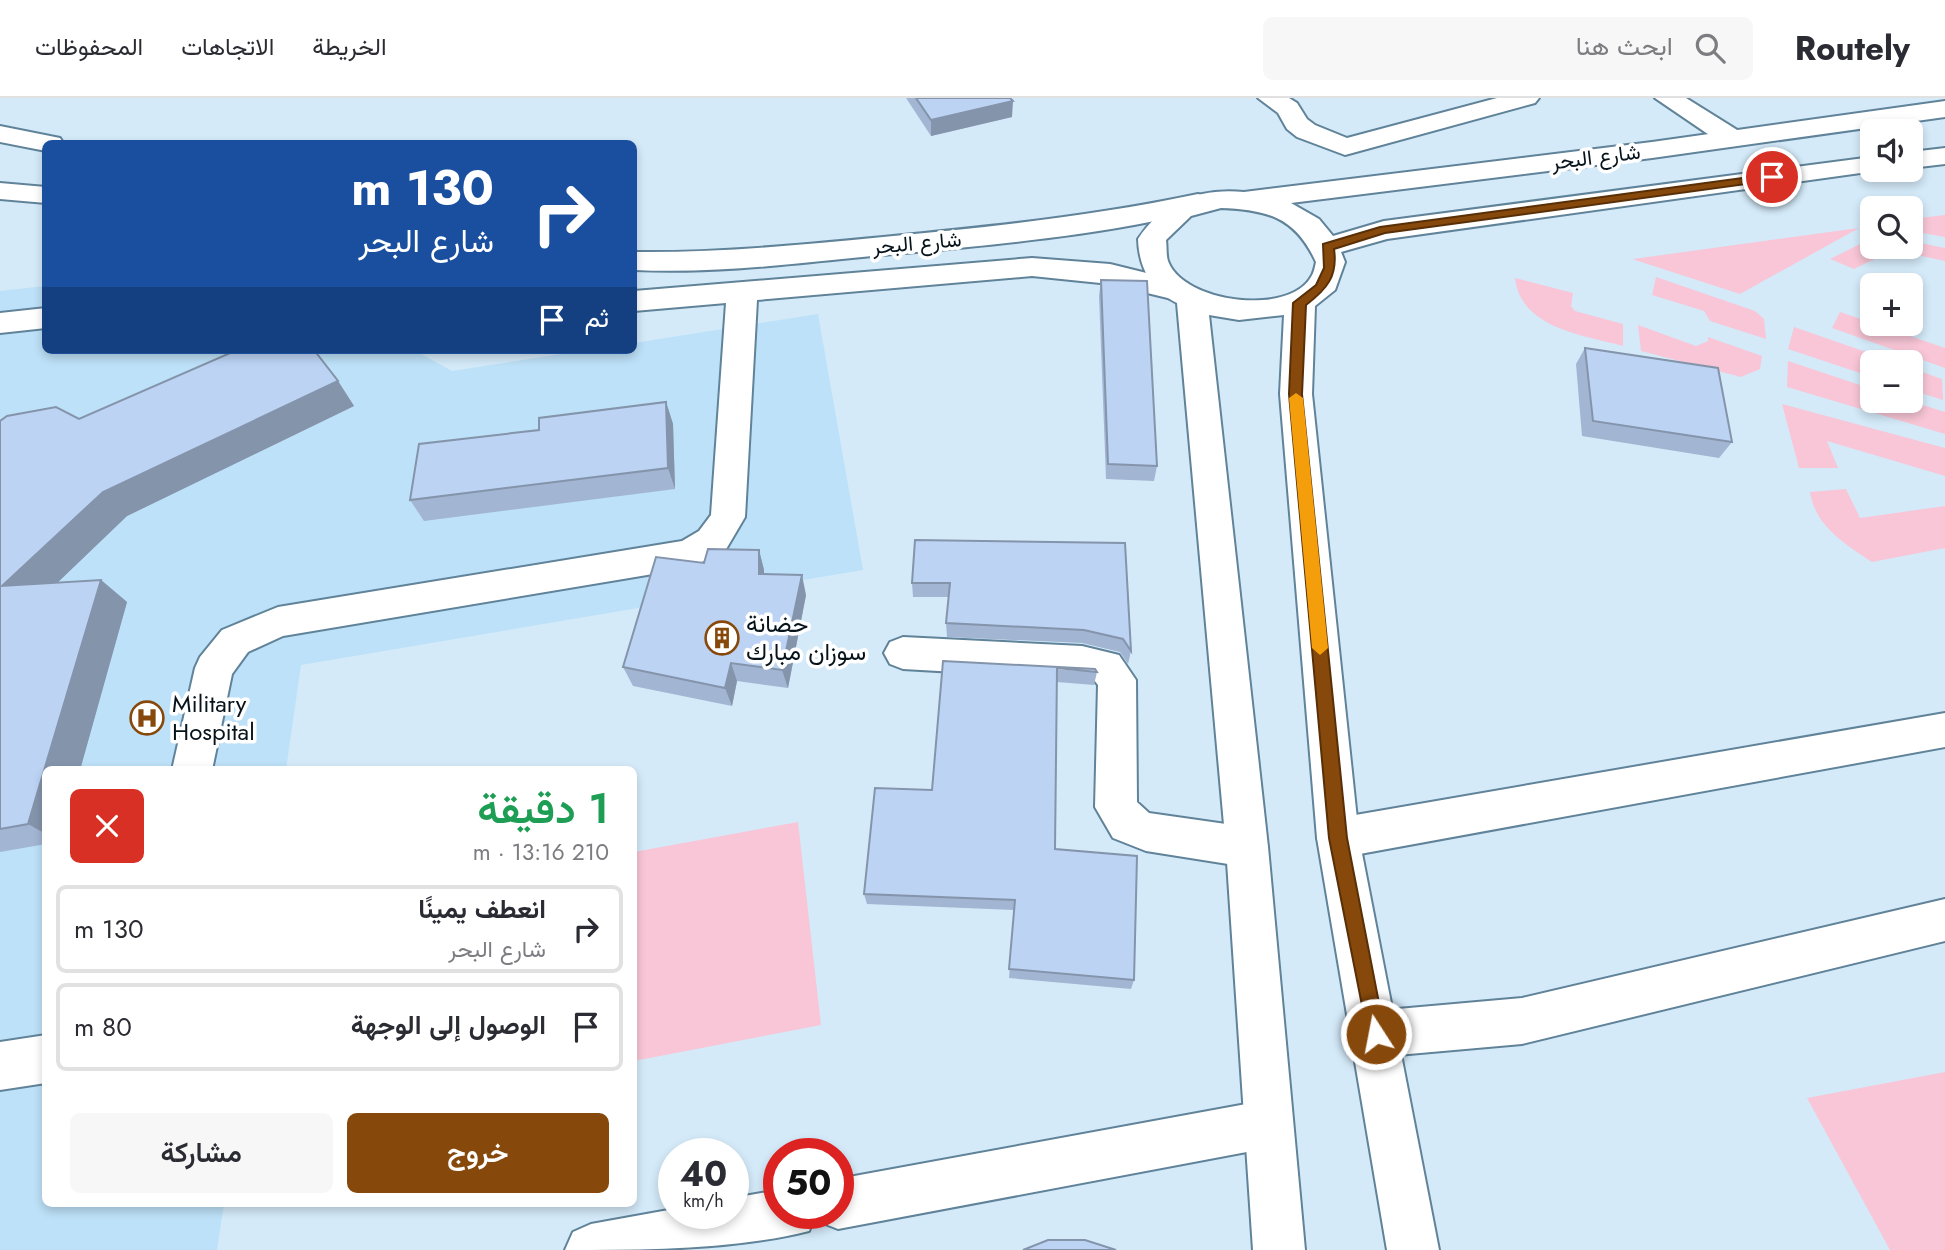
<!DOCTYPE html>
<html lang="ar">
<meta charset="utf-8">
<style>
:root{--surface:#fff;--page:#f7f7f7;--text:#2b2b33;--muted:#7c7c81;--line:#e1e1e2;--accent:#87490b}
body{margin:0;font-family:Jost,Vazirmatn,sans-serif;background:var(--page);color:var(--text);direction:rtl;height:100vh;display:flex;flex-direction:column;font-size:26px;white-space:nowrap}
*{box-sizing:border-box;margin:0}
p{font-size:23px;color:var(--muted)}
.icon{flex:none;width:38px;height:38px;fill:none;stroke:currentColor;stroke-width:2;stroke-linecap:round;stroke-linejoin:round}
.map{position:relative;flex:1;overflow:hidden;direction:ltr}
.drawer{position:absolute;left:42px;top:668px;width:595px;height:441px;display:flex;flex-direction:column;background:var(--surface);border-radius:10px;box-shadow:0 4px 10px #0003;direction:rtl}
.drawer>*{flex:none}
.banner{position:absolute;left:42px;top:42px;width:595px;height:214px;border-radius:10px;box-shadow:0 4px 10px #0003;direction:rtl;background:#1a4fa0;color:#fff;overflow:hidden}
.fabs{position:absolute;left:1860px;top:21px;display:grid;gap:14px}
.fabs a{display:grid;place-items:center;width:63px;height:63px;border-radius:10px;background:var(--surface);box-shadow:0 4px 10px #0003;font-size:35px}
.speed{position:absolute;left:658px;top:1040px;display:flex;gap:14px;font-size:35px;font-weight:700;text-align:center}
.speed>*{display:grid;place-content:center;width:91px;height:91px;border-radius:50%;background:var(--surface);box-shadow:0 4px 10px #0003;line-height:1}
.speed small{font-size:18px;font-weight:400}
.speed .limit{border:10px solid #d22;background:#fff;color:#111}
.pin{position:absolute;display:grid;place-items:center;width:60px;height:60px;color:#fff;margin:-30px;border:4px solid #fff;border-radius:50%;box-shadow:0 2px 7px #0007}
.me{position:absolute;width:77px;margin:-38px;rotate:349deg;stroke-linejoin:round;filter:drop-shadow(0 0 5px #0008)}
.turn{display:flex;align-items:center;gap:24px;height:147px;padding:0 28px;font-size:32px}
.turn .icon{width:91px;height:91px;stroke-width:2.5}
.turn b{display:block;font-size:49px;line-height:60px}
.then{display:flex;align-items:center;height:66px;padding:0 28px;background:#0003;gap:14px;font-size:26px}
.round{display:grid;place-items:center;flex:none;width:74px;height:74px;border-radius:10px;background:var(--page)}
.head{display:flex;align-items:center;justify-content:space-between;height:119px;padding:0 28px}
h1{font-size:42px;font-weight:600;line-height:52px;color:#1e9e55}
.action{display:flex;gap:14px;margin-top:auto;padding:14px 28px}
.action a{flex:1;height:80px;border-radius:10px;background:var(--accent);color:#fff;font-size:28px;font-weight:600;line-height:80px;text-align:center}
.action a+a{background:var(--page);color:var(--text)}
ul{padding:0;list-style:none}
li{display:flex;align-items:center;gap:21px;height:88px;margin:0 14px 10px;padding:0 14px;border:4px solid var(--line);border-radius:10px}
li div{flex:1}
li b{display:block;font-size:26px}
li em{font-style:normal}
header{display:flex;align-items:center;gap:42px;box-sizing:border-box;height:98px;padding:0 35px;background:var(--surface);border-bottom:2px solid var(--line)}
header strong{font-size:33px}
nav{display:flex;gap:38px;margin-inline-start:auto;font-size:24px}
.search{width:490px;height:63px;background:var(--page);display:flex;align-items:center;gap:18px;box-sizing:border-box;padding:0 24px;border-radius:10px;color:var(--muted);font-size:26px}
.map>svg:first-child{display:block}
</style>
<header>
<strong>Routely</strong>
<div class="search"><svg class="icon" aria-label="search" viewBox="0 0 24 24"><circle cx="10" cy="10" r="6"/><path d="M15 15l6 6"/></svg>ابحث هنا</div>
<nav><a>الخريطة</a><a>الاتجاهات</a><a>المحفوظات</a></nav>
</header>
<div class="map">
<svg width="1945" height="1152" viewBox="0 0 1945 1152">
<rect width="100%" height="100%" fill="#d4eaf9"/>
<!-- built -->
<path fill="#bde1f8" d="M45,188L46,252H414L452,273L587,252H634V245L818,216L863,472L301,567L286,672H46V1106H224L217,1152H0V193Z"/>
<!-- green -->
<path fill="#f8c6d6" d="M1945,117V139L1911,133V121Z
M1859,130L1740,196L1632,161H1633Z
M1872,140V149H1911V143L1945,150V163L1893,152L1854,171L1830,161Z
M1656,179L1755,213L1764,221L1766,241L1710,223L1704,213L1652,197Z
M1515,180L1573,195L1571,208L1575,213L1623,226V248C1584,237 1521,231 1515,180Z
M1840,214L1945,250V270L1832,230Z
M1638,227L1696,248L1708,243V239L1762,258L1760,271L1741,279L1641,253Z
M1794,229L1895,264H1872V279L1788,251Z
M1788,263L1872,291V303H1910L1945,314V336L1787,289Z
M1911,270L1942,281L1943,302L1911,292Z
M1782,306L1945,350V378L1827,343L1838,370H1799Z
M1846,391L1860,420L1945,408V450L1872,464C1845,446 1815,428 1810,394Z
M798,724L821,927L634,963V754Z
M1945,974V1152H1890L1807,1000Z"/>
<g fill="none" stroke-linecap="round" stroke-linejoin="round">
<defs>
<path id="minor" d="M1258,0H1289L1297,5L1307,21L1315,27L1347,40L1497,0H1539L1535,5L1345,57L1297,39L1287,31L1278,15Z
M1655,0H1686L1742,35L1746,41L1742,47H1724Z
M0,28L60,40L64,46H46V53L0,44Z
M0,85L46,89V105L0,101Z
M1198,96L1208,99L1212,105L1208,111C1102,138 991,147 882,157C800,165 717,176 634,172V154C717,155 800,147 883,139C989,129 1094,118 1198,96Z
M1032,160L1110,166L1187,185L1191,192L1187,199L1176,202L1110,186L1032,178L757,202L745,419L725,453L689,470L283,538L248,554L232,576L212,672H172L195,570L200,559L222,532L278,509L682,443L699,433L711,417L726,205L634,213V193Z
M46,210V230L0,235V215Z
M903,539L1082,548L1119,557L1136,582L1137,704L1149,715L1247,729L1262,735L1268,749L1262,763L1247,769L1146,753L1113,740L1095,709L1098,587L1094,582L903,571L890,566L884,555L890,544Z
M1945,615V649L1338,760L1323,754L1317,740L1323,726L1338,720Z
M1945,801V843L1522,946L1375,959L1359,952L1352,936L1359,920L1375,913L1522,900Z
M46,937V985L0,992V944Z
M1268,1002L1285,1009L1292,1026L1285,1043L1268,1050L838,1131L820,1124L816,1115H838V1081Z
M779,1092V1115H816L809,1133C734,1152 644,1152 565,1152L573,1134L591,1126L674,1111V1115H733V1100Z"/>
<path id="major" d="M1945,3V19L1652,60L1291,105L1319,121L1333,138L1384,123L1872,59V72H1882L1387,141L1341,154L1345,164L1335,192L1315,208L1312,296L1359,740L1439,1152H1387L1317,740L1280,296L1284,217L1239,222L1209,217L1268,749L1305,1152H1253L1226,749L1177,205C1151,192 1139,170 1138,141C1163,103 1200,90 1244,94L1652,44ZM1221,110C1268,112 1295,119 1316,164C1315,168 1314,175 1311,179C1289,218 1183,205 1168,163C1166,157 1167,148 1166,142L1191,118Z
M1945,50V66L1911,70V54Z"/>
</defs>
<!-- minor casing -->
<use href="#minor" stroke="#608399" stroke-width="4"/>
<!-- major casing -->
<use href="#major" stroke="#608399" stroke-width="4"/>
<!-- minor -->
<use href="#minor" fill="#fff" fill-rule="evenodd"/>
<!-- major -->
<use href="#major" fill="#fff" fill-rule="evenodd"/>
</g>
<!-- wall -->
<path fill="#a2b5d2" d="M906,0H1010L1012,19L931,38Z
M1101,182L1157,368L1154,383L1106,381L1099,198Z
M1585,250L1732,344L1719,360L1582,338L1576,266Z
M338,283L354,308L127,418L57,485L101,482L127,504L80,672H46V746L0,754V323L79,321Z
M666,304L673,326L675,391L424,423L410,402Z
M1125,445L1131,553L1128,566L1120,554L1082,545L947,539L946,525L949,499H913L912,485Z
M759,452L764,472V477L806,497L788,590L737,583L732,608L633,588L623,569L704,465Z
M943,563L1097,574L1094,587L1057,584L1055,751L1134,882L1131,891L1009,880L1014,812L867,806L864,796L932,692Z"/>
<!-- shaded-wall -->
<path fill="#8494ab" d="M1013,3L1012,19L931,38V22Z
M338,283L354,308L127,418L31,510L2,488L103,394Z
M666,304L673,326L675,391L668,370Z
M759,452L764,472V496L759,476Z
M802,477L806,497L788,590L782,572Z
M101,482L127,504L80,672H46V736L28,726Z
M731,565L737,583L732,608L725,590Z"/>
<!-- building -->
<path fill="#bcd3f4" stroke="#8494ab" stroke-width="2" d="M916,0H1010L1013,3L931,22Z
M1101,182L1147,183L1157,368L1108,366Z
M1585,250L1718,270L1732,344L1593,323Z
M237,252H314L338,283L103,394L2,488L101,482L28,726L0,731V323L7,318L56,309L79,321Z
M666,304L668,370L410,402L419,346L539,332V320Z
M915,442L1125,445L1131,553L1123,541L1084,532L946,525L950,485H912Z
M708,451L759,452V476L802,477L782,572L731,565L725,590L623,569L656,459L704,465Z
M943,563L1095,571L1097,574L1057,570L1055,751L1137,758L1134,882L1009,871L1015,802L864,796L875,690L932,692Z
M1048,1142H1085L1116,1152H1023Z"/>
<!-- route -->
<path fill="#87490b" stroke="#582f07" stroke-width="2" d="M1772,76L1776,77V82L1385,135L1334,151C1338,178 1327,191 1306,207L1302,296L1347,740L1385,936L1382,943L1376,946L1369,943L1329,740L1289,296L1293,205L1316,187L1324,170L1323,146L1380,129Z"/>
<!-- slow -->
<path fill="#f59e0b" d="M1296,295L1303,300L1328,550L1320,557L1312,550L1289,300Z"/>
<!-- icons -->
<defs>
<symbol id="building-ring" viewBox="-11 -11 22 22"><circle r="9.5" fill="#fff" stroke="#87490b" stroke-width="1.5"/><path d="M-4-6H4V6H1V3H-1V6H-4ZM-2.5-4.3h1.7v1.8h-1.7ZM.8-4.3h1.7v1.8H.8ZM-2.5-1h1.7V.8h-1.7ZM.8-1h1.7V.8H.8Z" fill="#87490b"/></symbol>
<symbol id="hospital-ring" viewBox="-11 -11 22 22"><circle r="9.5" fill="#fff" stroke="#87490b" stroke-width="1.5"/><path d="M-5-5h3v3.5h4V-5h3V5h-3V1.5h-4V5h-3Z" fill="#87490b"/></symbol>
</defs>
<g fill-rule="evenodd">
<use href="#building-ring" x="703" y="521" width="38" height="38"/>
<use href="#hospital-ring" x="128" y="601" width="38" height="38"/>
</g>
<g text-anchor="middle" stroke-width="7" stroke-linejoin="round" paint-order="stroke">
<!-- far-street labels -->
<g font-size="21" fill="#06131b" stroke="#fff">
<text transform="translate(1596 59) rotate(-7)" y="7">شارع البحر</text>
<text transform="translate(917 145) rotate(-5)" y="7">شارع البحر</text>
</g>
<!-- poi labels -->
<g font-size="24" fill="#06131b" stroke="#fff" text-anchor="start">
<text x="746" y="534">حضانة<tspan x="746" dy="28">سوزان مبارك</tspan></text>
<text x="172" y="614">Military<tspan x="172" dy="28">Hospital</tspan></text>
</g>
</g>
</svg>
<div class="fabs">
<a><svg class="icon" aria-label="sound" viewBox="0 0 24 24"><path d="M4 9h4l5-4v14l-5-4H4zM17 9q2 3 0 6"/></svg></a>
<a><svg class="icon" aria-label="search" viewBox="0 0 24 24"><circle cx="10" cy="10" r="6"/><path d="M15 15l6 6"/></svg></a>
<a>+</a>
<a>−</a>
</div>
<div class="speed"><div>40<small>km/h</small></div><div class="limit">50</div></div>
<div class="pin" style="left:1772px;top:79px;background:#d93025"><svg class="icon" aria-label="arrive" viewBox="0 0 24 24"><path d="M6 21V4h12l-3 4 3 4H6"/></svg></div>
<svg class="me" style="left:1376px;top:936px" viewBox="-20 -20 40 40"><circle r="17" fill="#87490b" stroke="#fff" stroke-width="3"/><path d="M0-11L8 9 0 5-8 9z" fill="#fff"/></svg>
<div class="banner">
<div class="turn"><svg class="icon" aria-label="right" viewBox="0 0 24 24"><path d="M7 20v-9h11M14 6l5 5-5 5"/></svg><div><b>130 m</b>شارع البحر</div></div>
<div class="then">ثم<svg class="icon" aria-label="arrive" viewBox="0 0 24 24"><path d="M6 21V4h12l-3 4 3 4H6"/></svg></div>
</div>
<section class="drawer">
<div class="head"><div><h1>1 دقيقة</h1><p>210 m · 13:16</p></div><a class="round" style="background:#d93025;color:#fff"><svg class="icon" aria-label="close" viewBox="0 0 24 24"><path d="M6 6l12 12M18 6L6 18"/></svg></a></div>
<ul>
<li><svg class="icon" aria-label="right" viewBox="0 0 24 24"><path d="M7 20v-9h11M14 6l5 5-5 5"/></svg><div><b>انعطف يمينًا</b><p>شارع البحر</p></div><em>130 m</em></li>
<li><svg class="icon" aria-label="arrive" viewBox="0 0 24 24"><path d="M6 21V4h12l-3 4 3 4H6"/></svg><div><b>الوصول إلى الوجهة</b></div><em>80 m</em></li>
</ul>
<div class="action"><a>خروج</a><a>مشاركة</a></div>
</section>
</div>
